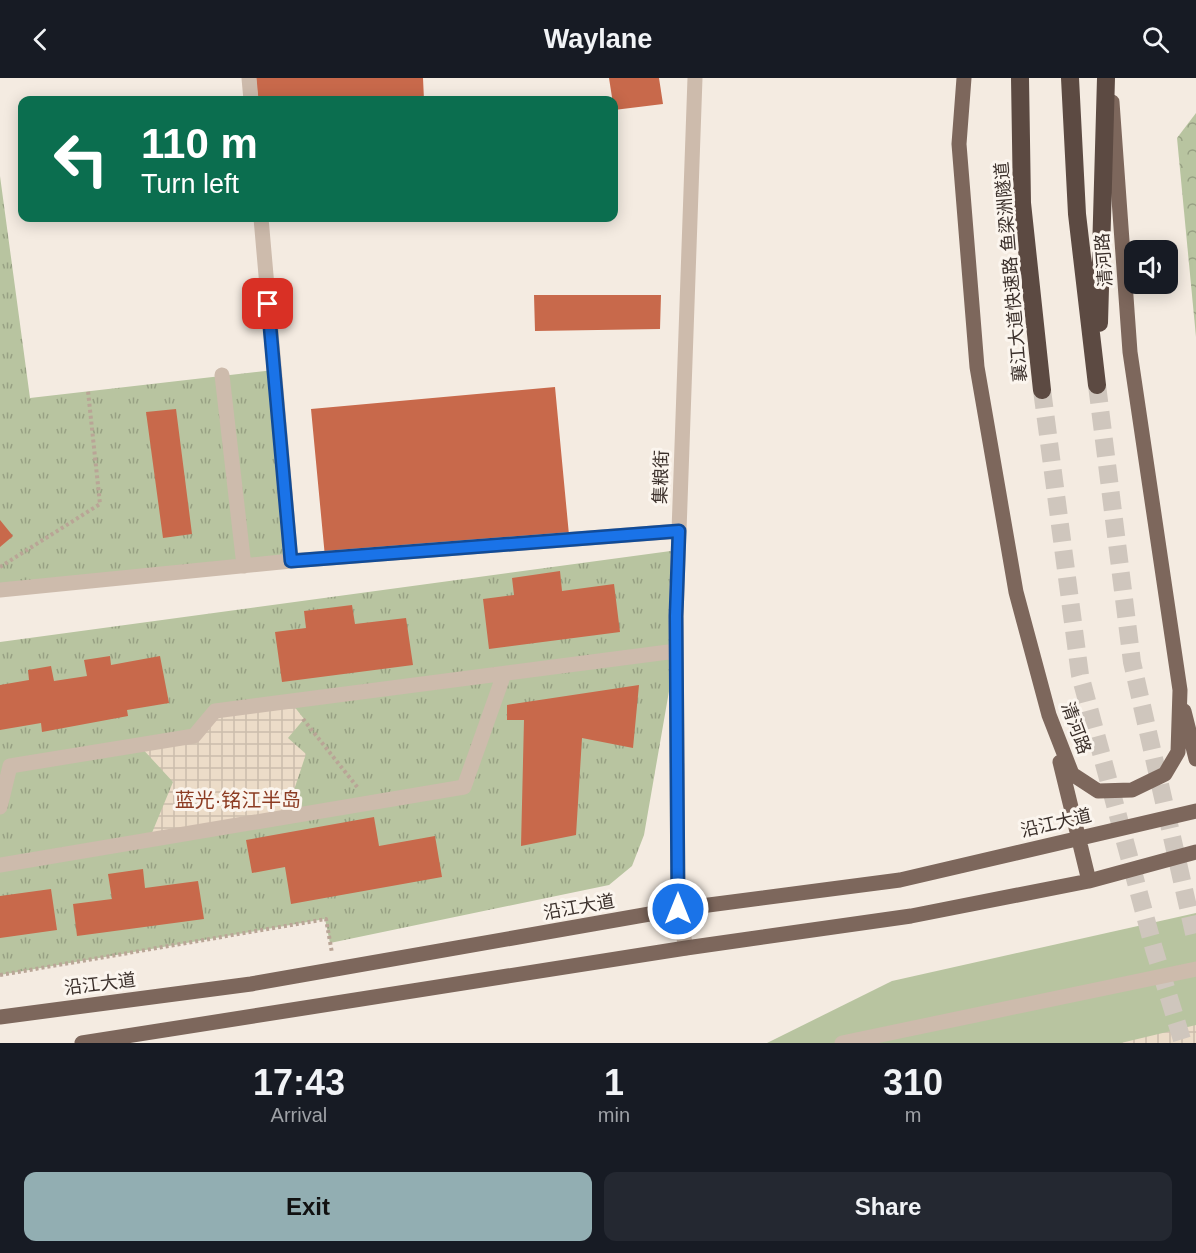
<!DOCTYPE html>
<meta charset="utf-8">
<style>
:root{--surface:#171b24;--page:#242831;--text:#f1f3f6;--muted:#9ea1a6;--accent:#92aeb2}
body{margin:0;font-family:Helvetica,"Noto Sans SC",sans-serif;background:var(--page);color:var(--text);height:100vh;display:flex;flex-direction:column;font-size:22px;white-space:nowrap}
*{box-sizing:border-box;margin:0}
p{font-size:20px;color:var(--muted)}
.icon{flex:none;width:33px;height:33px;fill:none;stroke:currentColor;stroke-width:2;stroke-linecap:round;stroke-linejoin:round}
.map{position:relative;height:965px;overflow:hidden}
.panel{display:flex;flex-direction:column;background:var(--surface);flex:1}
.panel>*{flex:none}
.banner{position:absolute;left:18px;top:18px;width:600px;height:126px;border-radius:12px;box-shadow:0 3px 15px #0003;background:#0b6e4f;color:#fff;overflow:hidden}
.controls{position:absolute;left:1124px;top:162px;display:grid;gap:12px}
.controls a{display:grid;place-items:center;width:54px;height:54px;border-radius:12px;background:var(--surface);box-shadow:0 3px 15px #0003;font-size:30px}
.pin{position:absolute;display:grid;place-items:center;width:51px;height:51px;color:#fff;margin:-26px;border-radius:12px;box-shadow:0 3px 9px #0006}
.me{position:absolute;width:66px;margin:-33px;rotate:0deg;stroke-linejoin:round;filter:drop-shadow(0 0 4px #0008)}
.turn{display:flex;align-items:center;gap:21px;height:126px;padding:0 24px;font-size:27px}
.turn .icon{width:78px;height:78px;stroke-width:2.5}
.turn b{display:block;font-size:42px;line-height:51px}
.eta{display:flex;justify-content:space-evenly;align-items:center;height:102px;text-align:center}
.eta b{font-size:36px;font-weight:700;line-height:42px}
.button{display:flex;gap:12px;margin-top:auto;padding:12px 24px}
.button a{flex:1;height:69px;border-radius:12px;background:var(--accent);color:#111;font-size:24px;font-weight:700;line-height:69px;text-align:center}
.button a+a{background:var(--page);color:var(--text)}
header{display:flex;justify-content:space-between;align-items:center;height:78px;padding:0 24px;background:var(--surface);font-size:27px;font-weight:700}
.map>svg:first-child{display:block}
</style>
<header><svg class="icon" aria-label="back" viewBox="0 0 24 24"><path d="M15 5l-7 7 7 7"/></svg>Waylane<svg class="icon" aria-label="search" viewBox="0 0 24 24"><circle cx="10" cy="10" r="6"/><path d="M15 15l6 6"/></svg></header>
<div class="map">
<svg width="1196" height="965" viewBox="0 0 1196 965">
<defs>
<pattern id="grass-tufts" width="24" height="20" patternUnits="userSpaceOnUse" patternTransform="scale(1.5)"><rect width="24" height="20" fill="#b8c4a0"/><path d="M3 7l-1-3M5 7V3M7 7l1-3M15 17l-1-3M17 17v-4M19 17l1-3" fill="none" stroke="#97a083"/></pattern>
<pattern id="forest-crowns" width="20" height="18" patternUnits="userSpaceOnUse" patternTransform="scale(1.5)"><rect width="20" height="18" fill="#b8c4a0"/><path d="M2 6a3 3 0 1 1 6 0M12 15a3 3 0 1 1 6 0" fill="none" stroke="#97a083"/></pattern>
<pattern id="plaza-grid" width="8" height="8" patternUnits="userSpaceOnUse" patternTransform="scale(1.5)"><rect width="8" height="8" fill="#ecdcc8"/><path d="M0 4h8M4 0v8" fill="none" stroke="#cbbdac"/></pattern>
</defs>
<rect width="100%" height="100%" fill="#f4ebe1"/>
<!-- grass -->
<path fill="url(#grass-tufts)" d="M0,98L30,320L274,292L291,483L0,512Z
M678,472L676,573L644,757L632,788L609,807L330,865L325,841L0,897V564Z"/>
<!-- forest -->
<path fill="url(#forest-crowns)" d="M1196,35V259L1177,60Z"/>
<!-- park -->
<path fill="#b8c4a0" d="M1196,835V965H767L892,903Z"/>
<!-- plaza -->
<path fill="url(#plaza-grid)" d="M290,623L304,641L288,660L306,676L285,739L149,762L173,704L139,667L194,658L215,633Z
M1196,947V965H1121Z"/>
<!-- building -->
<path fill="#c8694b" d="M256,0H423L424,22H258Z
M609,0H659L663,26L614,32Z
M534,217H661L660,251L535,253Z
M555,309L569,457L325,479L311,331Z
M176,331L192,456L163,460L146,334Z
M0,442L13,458L0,469Z
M560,493L562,513L614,506L620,554L489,571L483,521L514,517L512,500Z
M352,527L355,546L406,540L413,587L282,604L275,554L306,550L304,533Z
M110,578L111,587L160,578L169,625L127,632L128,638L42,654L41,645L0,652V607L29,602L28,592L51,588L54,603L87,598L84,582Z
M639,607L633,670L582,660L576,757L521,768L524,642H507V627Z
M374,739L379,768L435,758L442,799L291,826L285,789L252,795L246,762Z
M143,791L145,810L198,803L204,841L77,858L73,826L112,821L108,796Z
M51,811L57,852L0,860V818Z"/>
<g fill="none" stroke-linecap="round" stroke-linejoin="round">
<!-- highway-tunnel -->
<path stroke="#cfc6bd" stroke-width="18" stroke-dasharray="18 9" stroke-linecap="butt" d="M1097,307L1132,584L1196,864
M1042,312L1080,597L1154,871L1183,965"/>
<!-- path -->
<path stroke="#b9a596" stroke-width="4" stroke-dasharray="3 3" stroke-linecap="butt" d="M0,489L100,426L88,313
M303,641L358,710
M0,897L326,841L332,875"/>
<!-- minor -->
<path stroke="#cdbbac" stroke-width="15" d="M249,0L251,22
M222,297L244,488
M291,483L679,453
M0,512L291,483L261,140
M0,729L10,688L194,658L215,633L676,573
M0,787L464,709L504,596
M686,870L678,831L676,538L695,0
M842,965L1196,891"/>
<!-- major -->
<path stroke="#7d675c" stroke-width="15" d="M964,0L959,66L977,289L1016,514L1049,637L1072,696L1098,713L1132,712L1165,696L1178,674L1180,612L1130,274L1112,24
M1184,633L1196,681
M1060,684L1089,803
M0,939L251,906L678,831L900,802L1196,733
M82,965L686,870L911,838L1089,803L1196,774"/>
<!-- highway -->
<path stroke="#5c4a42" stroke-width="18" d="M1020,0L1022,125L1042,312
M1070,0L1077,136L1097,307
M1099,245L1106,0"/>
</g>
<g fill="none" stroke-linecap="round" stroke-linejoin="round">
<defs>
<path id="route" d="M268,226L291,483L679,453L676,538L678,831"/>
</defs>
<!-- route casing -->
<use href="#route" stroke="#114b97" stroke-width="15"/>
<!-- route -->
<use href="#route" stroke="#1a73e8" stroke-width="10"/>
</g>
<g text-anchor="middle" stroke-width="6" stroke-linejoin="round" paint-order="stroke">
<!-- street labels -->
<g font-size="18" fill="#3b302b" stroke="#fbf5ee">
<text transform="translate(1104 182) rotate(-94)" y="6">清河路</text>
<text transform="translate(1011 194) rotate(-95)" y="6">襄江大道快速路 鱼梁洲隧道</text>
<text transform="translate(661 399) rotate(-88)" y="6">集粮街</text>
<text transform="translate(1076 650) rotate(70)" y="6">清河路</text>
<text transform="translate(1056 745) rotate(-13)" y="6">沿江大道</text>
<text transform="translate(579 829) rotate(-10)" y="6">沿江大道</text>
<text transform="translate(100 906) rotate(-7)" y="6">沿江大道</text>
</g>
<!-- neighbourhood labels -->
<g font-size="20" fill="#8c3b22" stroke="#fbf5ee">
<text x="238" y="729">蓝光·铭江半岛</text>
</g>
</g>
</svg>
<div class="controls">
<a><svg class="icon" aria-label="sound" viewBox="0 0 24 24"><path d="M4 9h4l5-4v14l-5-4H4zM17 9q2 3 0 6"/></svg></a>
</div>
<div class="pin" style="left:268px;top:226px;background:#d93025"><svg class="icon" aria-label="arrive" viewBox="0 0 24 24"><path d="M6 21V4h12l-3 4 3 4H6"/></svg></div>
<svg class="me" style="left:678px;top:831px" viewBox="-20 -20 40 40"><circle r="17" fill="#1a73e8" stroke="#fff" stroke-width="3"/><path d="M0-11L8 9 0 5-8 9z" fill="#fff"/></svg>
<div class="banner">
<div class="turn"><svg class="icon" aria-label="left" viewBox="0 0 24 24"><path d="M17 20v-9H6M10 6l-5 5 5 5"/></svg><div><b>110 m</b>Turn left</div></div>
</div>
</div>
<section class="panel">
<div class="eta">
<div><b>17:43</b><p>Arrival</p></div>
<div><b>1</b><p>min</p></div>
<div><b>310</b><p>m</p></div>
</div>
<div class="button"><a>Exit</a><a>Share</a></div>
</section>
